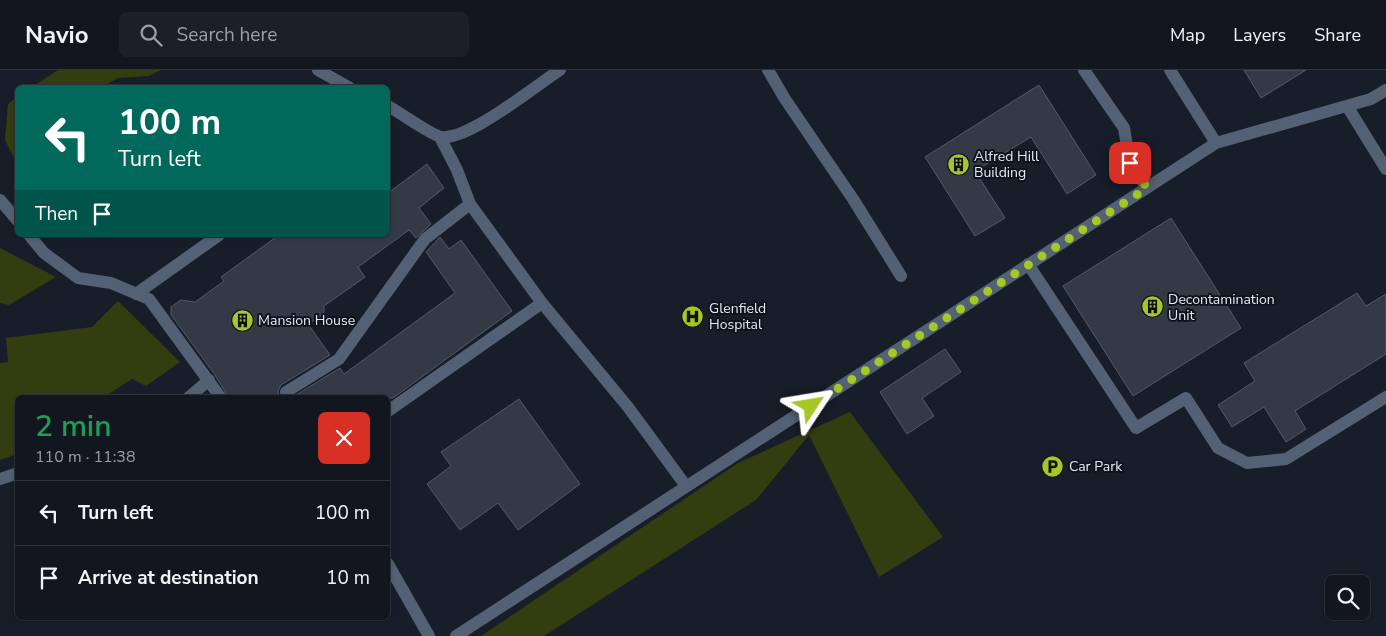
<!DOCTYPE html>
<meta charset="utf-8">
<style>
:root{--surface:#11161f;--page:#1a1f28;--text:#f1f3f6;--muted:#9c9fa4;--line:#30353d}
body{margin:0;font-family:"Nunito Sans",sans-serif;background:var(--page);color:var(--text);height:100vh;display:flex;flex-direction:column;font-size:19px;white-space:nowrap}
*{box-sizing:border-box;margin:0}
p{font-size:16px;color:var(--muted)}
.icon{flex:none;width:28px;height:28px;fill:none;stroke:currentColor;stroke-width:2;stroke-linecap:round;stroke-linejoin:round}
.map{position:relative;flex:1;overflow:hidden}
.details{position:absolute;left:15px;top:325px;width:375px;height:225px;display:flex;flex-direction:column;background:var(--surface);border-radius:8px;box-shadow:0 1px 4px #0004,0 0 0 1px var(--line)}
.details>*{flex:none}
.banner{position:absolute;left:15px;top:15px;width:375px;height:152px;border-radius:8px;box-shadow:0 1px 4px #0004,0 0 0 1px var(--line);background:#00695c;color:#fff;overflow:hidden}
.buttons{position:absolute;left:1325px;top:505px;display:grid;gap:10px}
.buttons a{display:grid;place-items:center;width:45px;height:45px;border-radius:8px;background:var(--surface);box-shadow:0 1px 4px #0004,0 0 0 1px var(--line);font-size:25px}
.pin{position:absolute;display:grid;place-items:center;width:42px;height:42px;color:#fff;margin:-21px;border-radius:10px;box-shadow:0 2px 8px #0006}
.me{position:absolute;width:55px;margin:-28px;rotate:57deg;stroke-linejoin:round;filter:drop-shadow(0 0 4px #0008)}
.turn{display:flex;align-items:center;gap:18px;height:105px;padding:0 20px;font-size:22px}
.turn .icon{width:65px;height:65px;stroke-width:2.5}
.turn b{display:block;font-size:35px;line-height:42px}
.then{display:flex;align-items:center;height:48px;padding:0 20px;background:#0003;gap:10px;font-size:19px}
.round{display:grid;place-items:center;flex:none;width:52px;height:52px;border-radius:8px;background:var(--page)}
.summary{display:flex;align-items:center;justify-content:space-between;height:85px;padding:0 20px}
h1{font-size:30px;font-weight:600;line-height:38px;color:#1e9e55}
ul{padding:0;list-style:none}
li{display:flex;align-items:center;gap:15px;height:65px;padding:0 20px;border-top:1px solid var(--line)}
li div{flex:1}
li b{display:block;font-size:19px}
li em{font-style:normal}
header{display:flex;align-items:center;gap:30px;box-sizing:border-box;height:70px;padding:0 25px;background:var(--surface);border-bottom:1px solid var(--line)}
header strong{font-size:24px}
nav{display:flex;gap:28px;margin-inline-start:auto;font-size:18px}
.search{width:350px;height:45px;background:var(--page);display:flex;align-items:center;gap:12px;box-sizing:border-box;padding:0 18px;border-radius:8px;color:var(--muted);font-size:19px}
.map>svg:first-child{display:block}
</style>
<header>
<strong>Navio</strong>
<div class="search"><svg class="icon" aria-label="search" viewBox="0 0 24 24"><circle cx="10" cy="10" r="6"/><path d="M15 15l6 6"/></svg>Search here</div>
<nav><a>Map</a><a>Layers</a><a>Share</a></nav>
</header>
<div class="map">
<svg width="1386" height="566" viewBox="0 0 1386 566">
<rect width="100%" height="100%" fill="#171e29"/>
<!-- green -->
<path fill="#323d10" d="M58,0H161L149,6L118,8L102,17H32Z
M17,27V94L5,70L8,34Z
M0,178L56,207L9,235L0,233Z
M118,231L180,292L146,316L132,309L104,327L18,328L17,384L0,390V293L8,292L6,268L92,257Z
M850,342L943,467L879,507L809,365L756,430L544,566H481L738,393Z"/>
<!-- building -->
<path fill="#333a46" stroke="#525a67" d="M1244,0H1306L1261,28Z
M1039,15L1096,105L1067,124L1031,67L975,101L1005,148L975,166L925,87Z
M427,94L444,118L419,138L431,154L416,168L409,160L358,197L365,207L324,236V244L308,254L330,285L281,315L278,321L280,328H229L215,305L171,245V237L181,230L195,232L224,211L221,207L279,165H388V123Z
M1171,148L1241,258L1133,326L1063,216Z
M440,167L449,179L461,170L512,241L393,328H297L296,325L340,298L344,304L455,223L426,182Z
M1357,223L1366,236L1386,224V284L1295,341L1306,359L1286,372L1264,337L1232,357L1218,335L1255,311L1244,293Z
M945,279L961,302L922,328L934,346L907,364L880,322Z
M519,329L580,414L518,460L498,433L460,460L427,414L451,396L441,382Z"/>
<g fill="none" stroke-linecap="round" stroke-linejoin="round">
<!-- minor -->
<path stroke="#546073" stroke-width="12" d="M318,0L350,18
M768,0L785,29L853,129L901,206
M1084,0L1124,58L1130,93L1147,118
M1170,0L1216,73
M388,36C399,42 431,65 441,67C468,71 535,16 560,0
M1347,36L1386,99
M440,67L457,100L470,134L542,233L628,337L686,416
M0,130L18,151
M29,165L44,183L78,208L111,213L149,229L221,328
M1028,194L1136,358L1186,328L1218,378L1247,393L1286,389L1386,327
M136,224L219,165
M188,328L209,310
M289,328L286,322L339,289L425,169L470,134
M388,341L542,233
M0,409L18,403
M388,494L429,566
M456,566L1216,73L1371,29L1386,20"/>
</g>
<g fill="none" stroke-linecap="round" stroke-linejoin="round">
<!-- route -->
<path stroke="#a5c824" stroke-width="9" stroke-dasharray="0 16.2" d="M811,336L1147,118L1130,93"/>
</g>
<!-- icons -->
<defs>
<symbol id="building-disc" viewBox="-11 -11 22 22"><circle r="9.5" fill="#a5c824" stroke="#0e141f"/><path d="M-4-6H4V6H1V3H-1V6H-4ZM-2.5-4.3h1.7v1.8h-1.7ZM.8-4.3h1.7v1.8H.8ZM-2.5-1h1.7V.8h-1.7ZM.8-1h1.7V.8H.8Z" fill="#111"/></symbol>
<symbol id="hospital-disc" viewBox="-11 -11 22 22"><circle r="9.5" fill="#a5c824" stroke="#0e141f"/><path d="M-5-5h3v3.5h4V-5h3V5h-3V1.5h-4V5h-3Z" fill="#111"/></symbol>
<symbol id="parking-disc" viewBox="-11 -11 22 22"><circle r="9.5" fill="#a5c824" stroke="#0e141f"/><path d="M-3.5-5.5H1a3.5 3.5 0 0 1 0 7H-1V5.5H-3.5ZM-1-3.4V-.6H.8a1.4 1.4 0 0 0 0-2.8Z" fill="#111"/></symbol>
</defs>
<g fill-rule="evenodd">
<use href="#building-disc" x="946" y="82" width="25" height="25"/>
<use href="#building-disc" x="1140" y="224" width="25" height="25"/>
<use href="#hospital-disc" x="680" y="234" width="25" height="25"/>
<use href="#building-disc" x="230" y="238" width="25" height="25"/>
<use href="#parking-disc" x="1040" y="384" width="25" height="25"/>
</g>
<g text-anchor="middle" stroke-width="4" stroke-linejoin="round" paint-order="stroke">
<!-- poi labels -->
<g font-size="14" fill="#e4e9f1" stroke="#0e141f" text-anchor="start">
<text x="974" y="91">Alfred Hill<tspan x="974" dy="16">Building</tspan></text>
<text x="1168" y="234">Decontamination<tspan x="1168" dy="16">Unit</tspan></text>
<text x="709" y="243">Glenfield<tspan x="709" dy="16">Hospital</tspan></text>
<text x="258" y="255">Mansion House</text>
<text x="1069" y="401">Car Park</text>
</g>
</g>
</svg>
<div class="buttons">
<a><svg class="icon" aria-label="search" viewBox="0 0 24 24"><circle cx="10" cy="10" r="6"/><path d="M15 15l6 6"/></svg></a>
</div>
<div class="pin" style="left:1130px;top:93px;background:#d93025"><svg class="icon" aria-label="arrive" viewBox="0 0 24 24"><path d="M6 21V4h12l-3 4 3 4H6"/></svg></div>
<svg class="me" style="left:811px;top:336px" viewBox="-20 -20 40 40"><path d="M0-17L14 15 0 8-14 15z" fill="#a5c824" stroke="#fff" stroke-width="4"/></svg>
<div class="banner">
<div class="turn"><svg class="icon" aria-label="left" viewBox="0 0 24 24"><path d="M17 20v-9H6M10 6l-5 5 5 5"/></svg><div><b>100 m</b>Turn left</div></div>
<div class="then">Then<svg class="icon" aria-label="arrive" viewBox="0 0 24 24"><path d="M6 21V4h12l-3 4 3 4H6"/></svg></div>
</div>
<section class="details">
<div class="summary"><div><h1>2 min</h1><p>110 m · 11:38</p></div><a class="round" style="background:#d93025;color:#fff"><svg class="icon" aria-label="close" viewBox="0 0 24 24"><path d="M6 6l12 12M18 6L6 18"/></svg></a></div>
<ul>
<li><svg class="icon" aria-label="left" viewBox="0 0 24 24"><path d="M17 20v-9H6M10 6l-5 5 5 5"/></svg><div><b>Turn left</b></div><em>100 m</em></li>
<li><svg class="icon" aria-label="arrive" viewBox="0 0 24 24"><path d="M6 21V4h12l-3 4 3 4H6"/></svg><div><b>Arrive at destination</b></div><em>10 m</em></li>
</ul>
</section>
</div>
